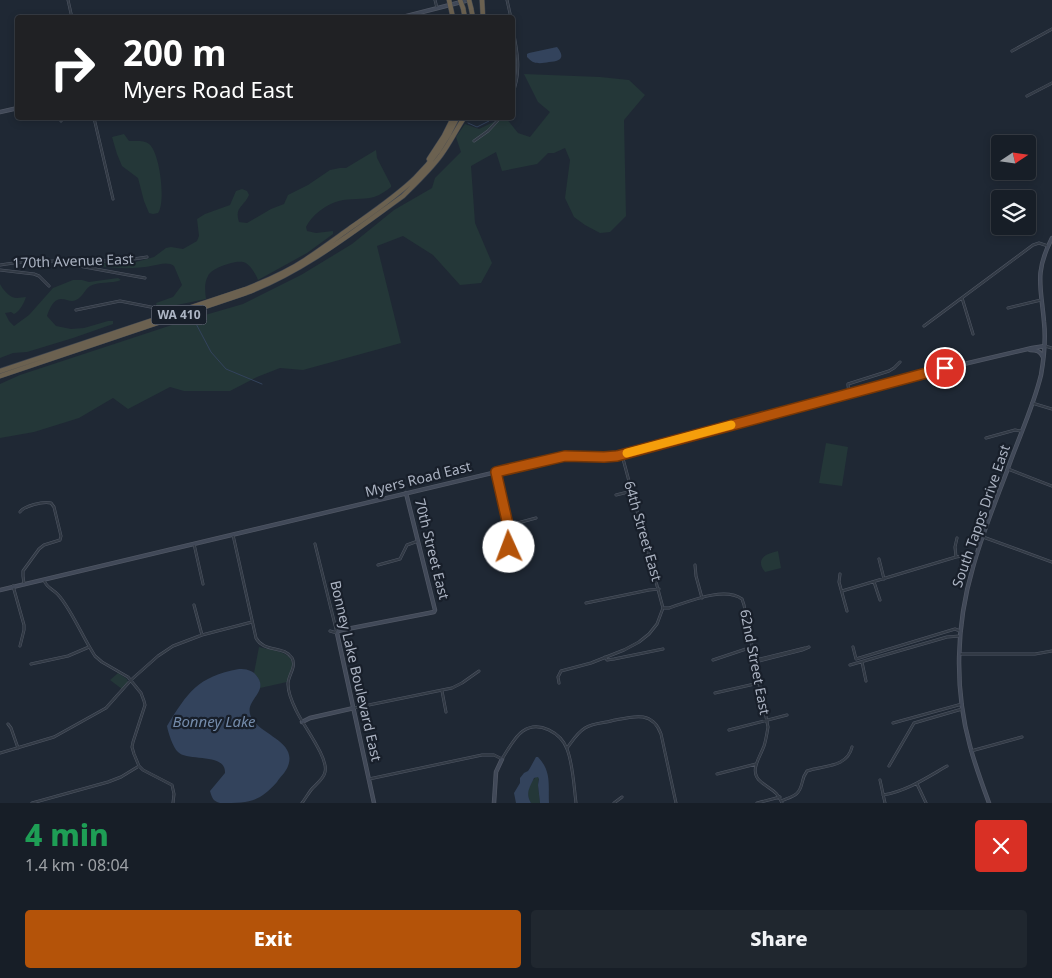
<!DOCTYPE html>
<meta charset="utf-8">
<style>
:root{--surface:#171e27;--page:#20272f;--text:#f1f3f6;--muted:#9ea2a7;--line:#363c44;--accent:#b45309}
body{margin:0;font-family:"Noto Sans",sans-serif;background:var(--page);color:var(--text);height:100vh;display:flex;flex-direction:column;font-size:19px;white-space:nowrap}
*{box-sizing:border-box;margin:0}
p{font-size:16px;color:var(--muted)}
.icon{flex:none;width:28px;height:28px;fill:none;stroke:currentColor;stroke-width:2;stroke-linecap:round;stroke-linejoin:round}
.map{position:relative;height:803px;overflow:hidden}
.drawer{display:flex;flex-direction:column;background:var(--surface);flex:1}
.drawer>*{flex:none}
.guide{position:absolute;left:15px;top:15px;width:500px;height:105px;border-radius:5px;box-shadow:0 2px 8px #0003,0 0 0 1px var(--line);background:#202124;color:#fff;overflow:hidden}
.needle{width:32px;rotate:77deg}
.fabs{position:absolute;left:991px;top:135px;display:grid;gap:10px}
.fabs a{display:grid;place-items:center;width:45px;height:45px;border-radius:5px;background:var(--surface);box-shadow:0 2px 8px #0003,0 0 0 1px var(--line);font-size:25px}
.pin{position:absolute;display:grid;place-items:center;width:42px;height:42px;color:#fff;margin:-21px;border:2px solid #fff;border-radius:50%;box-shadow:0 1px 5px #0007}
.me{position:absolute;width:55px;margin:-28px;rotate:358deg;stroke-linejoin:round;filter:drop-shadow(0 0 4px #0008)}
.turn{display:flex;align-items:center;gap:18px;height:105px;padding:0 25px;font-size:22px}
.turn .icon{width:65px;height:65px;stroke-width:2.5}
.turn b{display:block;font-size:35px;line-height:42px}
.round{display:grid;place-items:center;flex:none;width:52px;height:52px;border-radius:5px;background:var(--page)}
.head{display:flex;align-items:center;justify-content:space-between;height:85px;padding:0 25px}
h1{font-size:30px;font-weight:800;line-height:38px;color:#1e9e55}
.cta{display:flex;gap:10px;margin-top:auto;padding:10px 25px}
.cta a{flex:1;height:58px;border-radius:5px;background:var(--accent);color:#fff;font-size:20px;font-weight:800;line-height:58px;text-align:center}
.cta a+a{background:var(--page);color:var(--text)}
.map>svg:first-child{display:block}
</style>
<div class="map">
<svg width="1052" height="803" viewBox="0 0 1052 803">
<rect width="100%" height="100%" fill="#1f2834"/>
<!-- green -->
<path fill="#243738" d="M524,74L600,77L629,80L645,95L624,120L626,216L610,232L600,233L585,225L574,217L565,198L570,160L565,148L554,153H548L537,164L502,171L496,152L471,166L475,223L492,263L481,283L460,285L433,255L403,236L377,246L401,343L303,370L280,368L257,377L230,391H184L170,387L128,409L113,398L79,418L34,432L0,438V384L20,375L181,322L243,304L301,275L352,244L394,210L432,188L435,178L461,152L456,137L465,124L479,129L502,118H506L518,133L530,137L550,112L538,102Z
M124,134L129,141C135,141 145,140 149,144C160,152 166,203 158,213L153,214L149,213L144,201L138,178L122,166L117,154L112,137Z
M376,150L377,158L391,185V187C386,191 380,195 374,197C363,200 350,198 339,201C326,204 312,215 306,227L307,231L316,233L333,231V234L307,253L258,280C256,274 249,263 243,262C235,260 211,268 208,276C204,283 205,291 206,299L167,307L157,306L156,303L173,297L182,285L174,266C167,261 159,265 151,266C131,270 103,268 83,263L85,262L97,263L136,262L154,257L166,248L171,247L183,249L197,241L199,236L197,219L205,214L230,205L236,191L242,189L247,191L249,195C244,207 234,207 239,222L247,223L271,209L284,204L288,195L308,185L330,170L340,168H346Z
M118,278L121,280C111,284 100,281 90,286C84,290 83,297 76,300C71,303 67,299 61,299C53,299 49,310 47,316L56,326L71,329L84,328L108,321H113V324L73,338L27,352L13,353L0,358V284C3,290 10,298 17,298C20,298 23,297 26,297C24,303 20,311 14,314L11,312L5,313L9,321L14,326L29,315L53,288L73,280H82L89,282Z
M826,443L848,447L842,486L819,483Z
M778,551L781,568L765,572C755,559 765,554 778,551Z
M259,647C269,650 294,651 292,666C291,671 288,676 287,682L260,688C261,682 259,678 254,673Z
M118,673L127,679C129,683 125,686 122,689L110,680Z
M536,777H539L538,785L540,803H531C525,793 529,784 536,777Z"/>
<!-- water -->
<path fill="#33435c" d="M557,47C566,58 560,61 549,62C544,63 538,64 533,62C531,61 528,58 527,57V54L529,53Z
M239,669C246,669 252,670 256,675C270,691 246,699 250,714C255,734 298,740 288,766C286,772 280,777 277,782C258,803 249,803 220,803C213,801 212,798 210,791L225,773C226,752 187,762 178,752C173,748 168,732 167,726C188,692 197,677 239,669Z
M536,757H538C552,772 548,785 549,803H540L538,785L539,779L538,777L534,778C530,787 525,793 531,803H516L514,793L520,783V778L524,773L528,771L530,768Z"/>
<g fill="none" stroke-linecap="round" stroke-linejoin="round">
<!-- stream -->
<path stroke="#33435c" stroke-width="1" d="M506,16L507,18
M512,50L514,64L512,79
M468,123L477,127L489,121L492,118
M193,318L211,352L226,369L262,384"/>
<defs>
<path id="street" d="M68,0L72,18
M435,0L437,8
M507,0L511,18
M512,25C517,49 522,72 512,95
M1012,51L1052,29
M1027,96L1052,83
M60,118L61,121
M94,118L113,199
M474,141L488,131L500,118
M69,260L79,266L145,278
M0,265C49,256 98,266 147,257
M0,270L34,274L39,276L49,286
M962,298L973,334
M1008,308L1041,300
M76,310L120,301L161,309
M157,317L161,314V309L171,312
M924,326L1033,245L1039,243L1048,246
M1045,346L1052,348
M849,393L848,385V384L889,371L894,368L900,362
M1032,403L1052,409
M986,438L1015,430L1021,431
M1008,469L1052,486
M496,472L508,525L510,532L509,547L512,571
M616,495L632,491
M20,512C24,506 43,501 51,503L54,507L61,536L60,540L44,545L39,549L23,571V576L24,584
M510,525L536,518
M233,535L256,638C264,653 284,645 292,658C297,667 288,675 288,684C288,693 292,702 296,710C302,724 329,758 325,772C324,779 315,785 311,790C308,794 305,799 302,803
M983,537L1052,562
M194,544L203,584
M315,544L337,633L330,631
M956,557L955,547L957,538
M879,559L884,579
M378,565L400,559L407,545L418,541
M695,565L696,576L702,598
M840,574L839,582L847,611
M44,580C46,588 55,590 60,597C73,613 83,638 95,656L102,662L128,677L141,693L144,701L145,705L133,742L132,747L134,754L139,766L143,770L172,785L174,794L173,803
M874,582L880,600
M13,586L24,625V630L20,646
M842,591L956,557L967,555L976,557
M586,603L649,590L659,589
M194,605L202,635
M663,608H669C688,602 724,586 742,599L744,605L768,727C767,733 766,740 764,746C760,757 749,771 760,781C770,790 777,790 782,803
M853,647L856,659L955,629L960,631
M959,654H1035L1052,651
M605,657L607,660L614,659L663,649
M713,660L752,647
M756,660L805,648
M755,662L802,650L809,647
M862,662L866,681
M31,664L68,656L89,647
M850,665L947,637L960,636
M559,683L558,677L561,671L591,663L624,650L639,642L649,634L657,624L663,608L622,455
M442,691L446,712
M715,693L759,683
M354,708L452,688L462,683L479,671
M893,723L962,704
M8,724L11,728L18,748
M729,730L787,715
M567,748C573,740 577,733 585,728C593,723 603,723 611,721C631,717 652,709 661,734L676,803
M971,751L1022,737
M0,753L54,737L106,708L131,680L158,656L173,646L202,635L252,622
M889,766L914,723L962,709
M717,774L756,764
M369,779L482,755H494L502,759C507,751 515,736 523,731C539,720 561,733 567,749C573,764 574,787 576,803
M880,780L885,803
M917,784L926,803
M883,795C907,791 926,778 947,766
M781,801C793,796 799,796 802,783C803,778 804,775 807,771C824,765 847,768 852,747
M32,803L108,782L121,777L139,766
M614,803L622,797
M757,803L780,797"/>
<path id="secondary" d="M399,18L469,0
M0,112L18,108
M1030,350C1037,350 1040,351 1043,357
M0,590L551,459C574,455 595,459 617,456L930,372L1032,348L1045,346
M302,722L310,718L354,708
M374,803L337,633L338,631L342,630L429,613L434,612L435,610L406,493
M494,803L496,772L502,759
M989,803C982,784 975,765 970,746C954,688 956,625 973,567C982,534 995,503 1007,471C1018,439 1033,408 1041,375C1044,358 1046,340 1044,322C1041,286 1034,273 1052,238"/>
<path id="highway" d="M449,0L453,18
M482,0L483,18
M463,8L465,18
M471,8L473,18
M429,159L444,136L453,118
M0,371L246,289C266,281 287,272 305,260C320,250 335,239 349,229C397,195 432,173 457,118
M0,376L246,293C304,271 353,232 403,196C416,183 430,170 441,155C450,143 456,130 464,118"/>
</defs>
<!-- street casing -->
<use href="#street" stroke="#505764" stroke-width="3"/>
<!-- secondary casing -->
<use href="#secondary" stroke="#505764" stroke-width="4.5"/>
<!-- highway casing -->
<use href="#highway" stroke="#3d4450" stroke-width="5.5"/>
<!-- street -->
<use href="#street" stroke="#323a45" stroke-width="2"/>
<!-- secondary -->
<use href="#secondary" stroke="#414958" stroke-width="3"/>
<!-- highway -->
<use href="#highway" stroke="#6b6150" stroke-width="4.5"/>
<defs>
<path id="highway-bridge" d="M460,0L463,8
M469,0L471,8"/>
</defs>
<!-- highway-bridge casing -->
<use href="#highway-bridge" stroke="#3d4450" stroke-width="5.5" stroke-linecap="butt"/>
<!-- highway-bridge -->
<use href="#highway-bridge" stroke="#6b6150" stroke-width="4.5"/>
</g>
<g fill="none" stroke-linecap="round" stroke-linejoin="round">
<defs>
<path id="route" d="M509,547L510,532L508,525L496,472L565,456L604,457L617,456L945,368"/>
</defs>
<!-- route casing -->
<use href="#route" stroke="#753606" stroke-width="12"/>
<!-- route -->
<use href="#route" stroke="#b45309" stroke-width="9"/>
<!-- slow -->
<path stroke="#f59e0b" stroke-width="9" d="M627,453L731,425"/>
</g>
<g text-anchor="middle" stroke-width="4.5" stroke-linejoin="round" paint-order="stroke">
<!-- shield labels -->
<rect fill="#181f2a" stroke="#808795" stroke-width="1" x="151.5" y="305.5" width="55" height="19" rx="4"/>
<g font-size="12" font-weight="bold" fill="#acb4c3">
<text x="179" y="319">WA 410</text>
</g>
<!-- street labels -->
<g font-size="14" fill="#acb4c3" stroke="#181f2a">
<text transform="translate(73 261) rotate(-2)" y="5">170th Avenue East</text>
<text transform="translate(418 479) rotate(-14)" y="5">Myers Road East</text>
<text transform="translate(981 516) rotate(-71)" y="5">South Tapps Drive East</text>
<text transform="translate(643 531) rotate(74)" y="5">64th Street East</text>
<text transform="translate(432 549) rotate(76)" y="5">70th Street East</text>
<text transform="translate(755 662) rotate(79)" y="5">62nd Street East</text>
<text transform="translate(356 671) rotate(77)" y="5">Bonney Lake Boulevard East</text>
</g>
<!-- water labels -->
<g font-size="15" font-style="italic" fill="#748baa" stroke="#181f2a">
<text x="214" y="727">Bonney Lake</text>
</g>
</g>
</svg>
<div class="fabs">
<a><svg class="needle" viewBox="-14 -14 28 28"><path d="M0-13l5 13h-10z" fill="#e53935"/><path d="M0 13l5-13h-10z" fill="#9ea2a7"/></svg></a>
<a><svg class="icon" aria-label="layers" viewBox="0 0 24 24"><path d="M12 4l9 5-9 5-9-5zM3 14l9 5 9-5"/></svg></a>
</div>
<div class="pin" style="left:945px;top:368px;background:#d93025"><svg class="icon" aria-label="arrive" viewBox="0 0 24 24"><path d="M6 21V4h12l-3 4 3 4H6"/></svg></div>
<svg class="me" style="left:509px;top:547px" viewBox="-20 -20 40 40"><circle r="19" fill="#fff"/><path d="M0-13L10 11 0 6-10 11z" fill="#b45309"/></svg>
<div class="guide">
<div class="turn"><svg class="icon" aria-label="right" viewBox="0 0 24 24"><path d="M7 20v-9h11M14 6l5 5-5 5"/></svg><div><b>200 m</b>Myers Road East</div></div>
</div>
</div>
<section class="drawer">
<div class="head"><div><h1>4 min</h1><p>1.4 km · 08:04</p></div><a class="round" style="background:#d93025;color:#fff"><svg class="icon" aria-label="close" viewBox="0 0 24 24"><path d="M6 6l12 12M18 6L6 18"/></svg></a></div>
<div class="cta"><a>Exit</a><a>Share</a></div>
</section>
